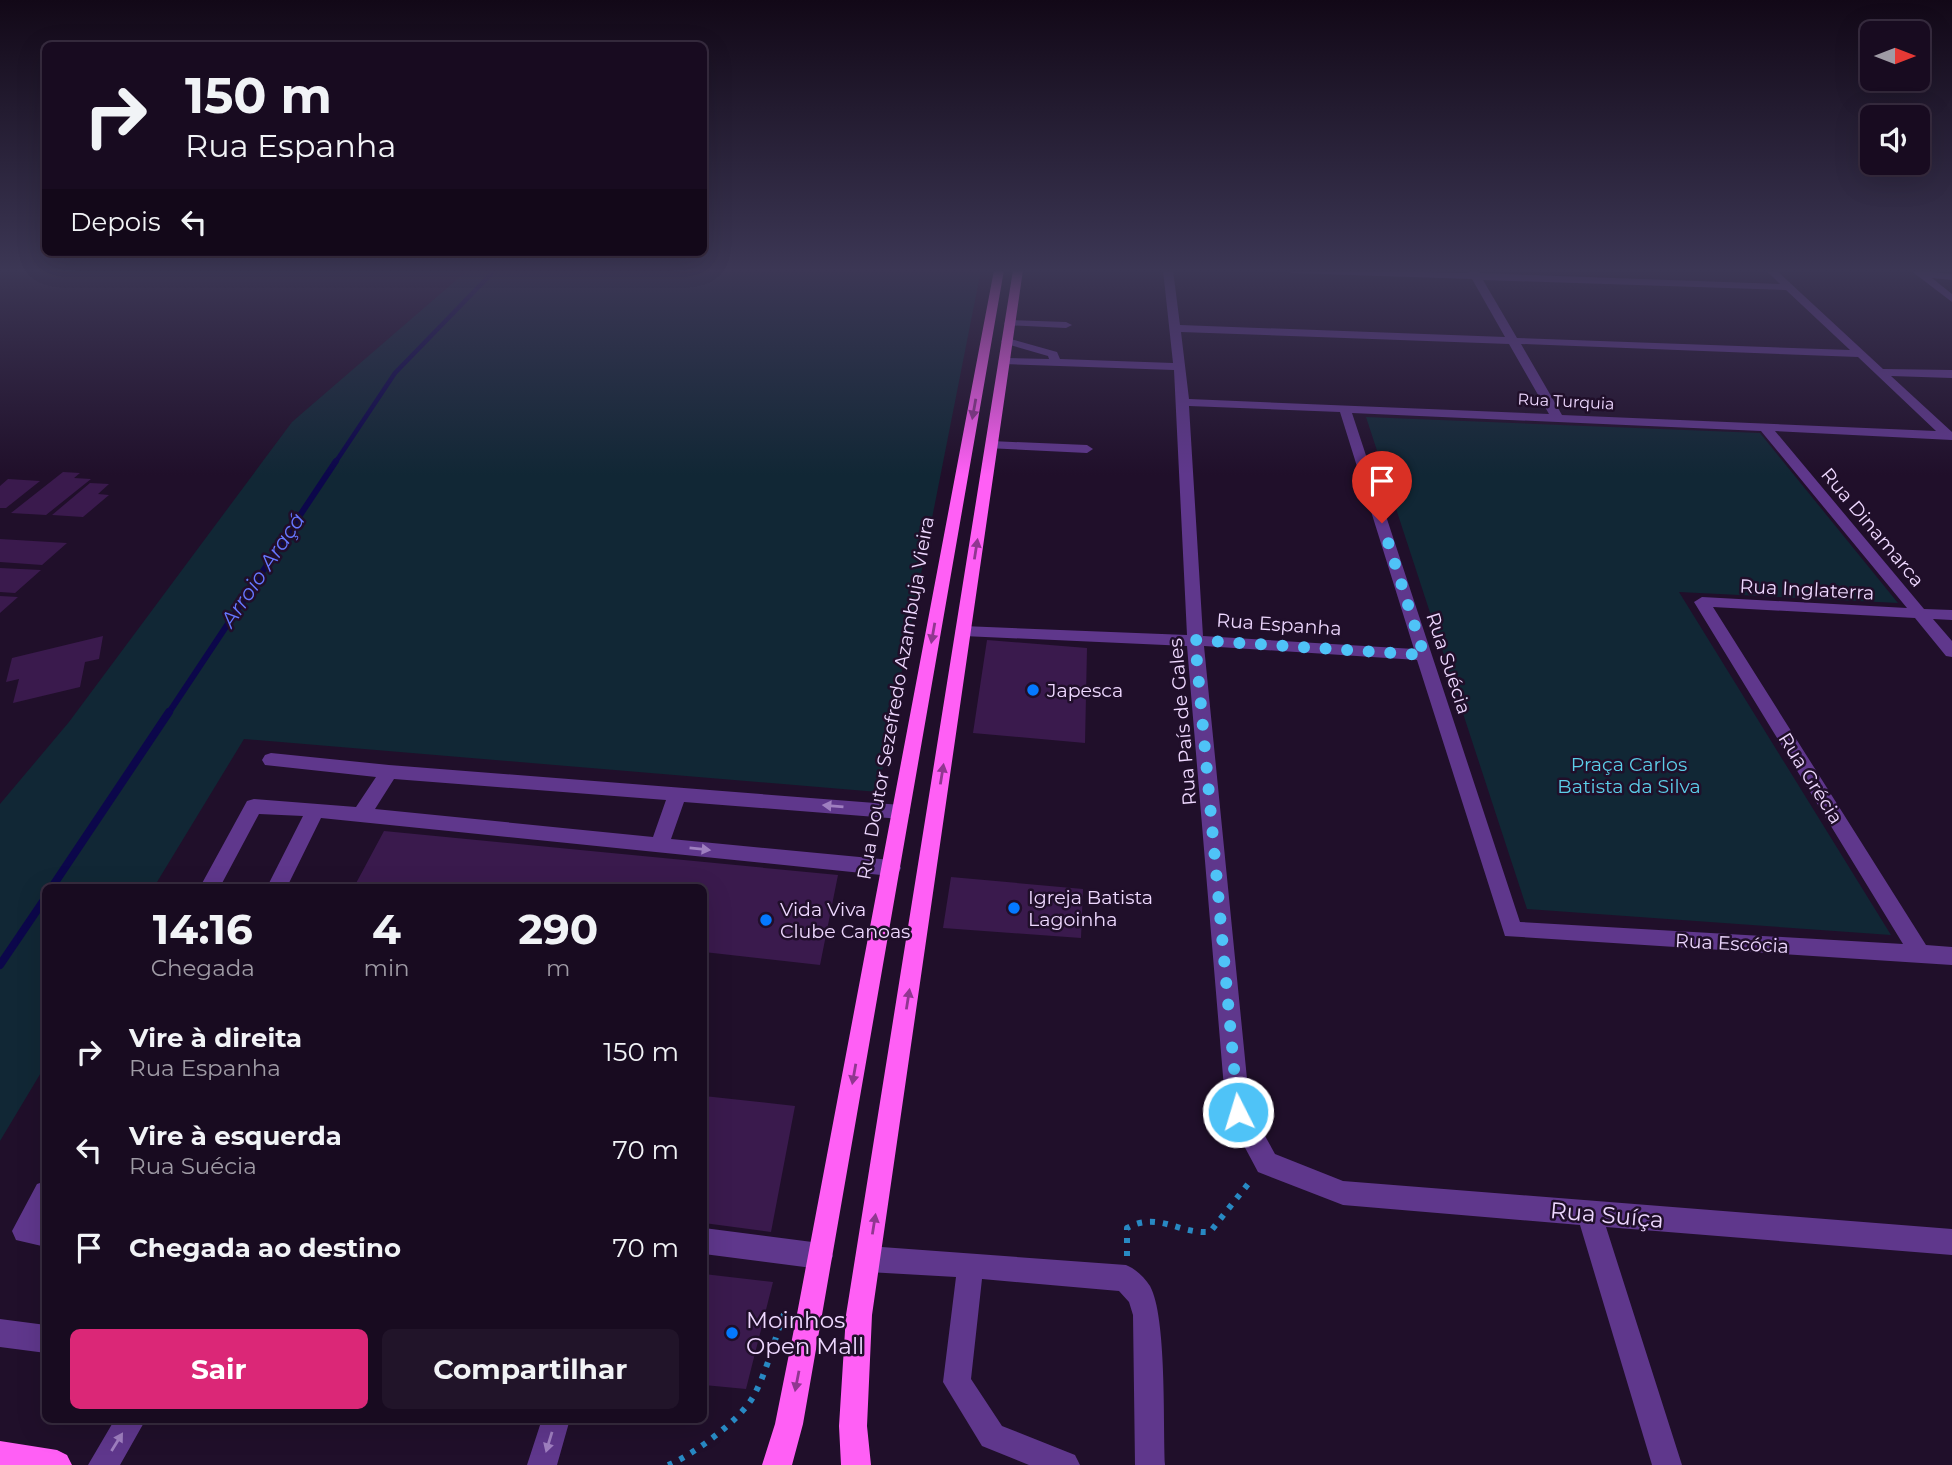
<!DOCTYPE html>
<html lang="pt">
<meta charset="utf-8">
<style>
:root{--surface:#180b20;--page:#211429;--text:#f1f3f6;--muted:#9f9ba5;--line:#362b3e;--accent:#db2777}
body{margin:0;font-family:Montserrat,sans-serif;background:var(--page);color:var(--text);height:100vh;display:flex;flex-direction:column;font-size:26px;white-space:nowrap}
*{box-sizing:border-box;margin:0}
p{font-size:23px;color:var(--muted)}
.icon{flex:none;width:38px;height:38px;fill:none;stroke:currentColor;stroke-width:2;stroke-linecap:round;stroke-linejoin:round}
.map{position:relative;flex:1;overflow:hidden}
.drawer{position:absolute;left:42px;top:884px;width:665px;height:539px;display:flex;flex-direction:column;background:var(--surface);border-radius:10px;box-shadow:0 7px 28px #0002,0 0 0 2px var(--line)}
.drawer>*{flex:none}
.banner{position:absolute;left:42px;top:42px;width:665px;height:214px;border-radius:10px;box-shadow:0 7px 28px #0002,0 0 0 2px var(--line);background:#180b20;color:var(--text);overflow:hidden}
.needle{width:46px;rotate:90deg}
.controls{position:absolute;left:1860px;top:21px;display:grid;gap:14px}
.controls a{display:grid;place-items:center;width:70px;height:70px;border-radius:10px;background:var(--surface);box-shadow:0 7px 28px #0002,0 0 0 2px var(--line);font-size:35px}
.pin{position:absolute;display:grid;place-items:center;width:60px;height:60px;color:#fff;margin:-72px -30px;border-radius:50% 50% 50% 0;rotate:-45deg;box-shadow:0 0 7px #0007}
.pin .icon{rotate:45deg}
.me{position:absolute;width:77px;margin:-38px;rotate:355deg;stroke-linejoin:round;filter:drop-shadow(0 0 5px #0008)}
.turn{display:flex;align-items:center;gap:24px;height:147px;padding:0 28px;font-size:32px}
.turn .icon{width:91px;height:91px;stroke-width:2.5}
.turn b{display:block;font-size:49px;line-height:60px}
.then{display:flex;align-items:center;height:66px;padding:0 28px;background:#0003;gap:14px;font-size:26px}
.eta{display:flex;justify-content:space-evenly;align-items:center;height:119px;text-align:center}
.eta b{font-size:42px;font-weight:700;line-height:49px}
.primary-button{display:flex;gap:14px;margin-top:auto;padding:14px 28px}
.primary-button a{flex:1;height:80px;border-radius:10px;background:var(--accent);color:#fff;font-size:28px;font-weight:700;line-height:80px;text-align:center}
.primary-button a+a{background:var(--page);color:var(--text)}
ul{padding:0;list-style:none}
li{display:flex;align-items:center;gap:21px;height:98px;padding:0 28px}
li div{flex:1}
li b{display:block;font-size:26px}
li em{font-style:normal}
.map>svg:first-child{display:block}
</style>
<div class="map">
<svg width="1952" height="1465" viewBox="0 0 1952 1465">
<rect width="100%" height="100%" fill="#200f2a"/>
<!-- green -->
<path fill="#112735" d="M468,270H981L878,792L244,739L154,887H46L45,1066L0,1141V804L69,722L292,422Z
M1366,417L1760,433L1898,603L1679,592L1891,935L1527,909Z"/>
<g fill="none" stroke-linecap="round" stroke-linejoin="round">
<!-- stream-far2 -->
<path stroke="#0c074b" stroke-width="4.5" d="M335,463L395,373L495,270"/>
<!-- stream-far1 -->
<path stroke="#0c074b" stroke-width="6" d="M168,714L336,461"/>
<!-- stream -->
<path stroke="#0c074b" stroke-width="8" d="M52,887L169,712
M0,965L46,897"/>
</g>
<!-- building -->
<path fill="#3a1a4d" d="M63,472L80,473L74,478L91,479L46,515L11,513Z
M8,479L40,481L6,508H0V486Z
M90,483L109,484L98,494L109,495L83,517L52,515Z
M0,539L67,543L42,565L0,562Z
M0,568L41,570L15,593L0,592Z
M0,596L18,597L0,613Z
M103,636L99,659L85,662L80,687L13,703L19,679L6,682L12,658Z
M987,640L1087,648L1085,743L973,733Z
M384,831L838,875L820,965L704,952V887H354Z
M951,877L1083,889L1081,938L943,928Z
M704,1096L795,1106L771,1232L704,1223Z
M704,1274L773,1282L746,1389L704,1385Z"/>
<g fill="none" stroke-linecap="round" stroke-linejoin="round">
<!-- path -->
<path stroke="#2889c3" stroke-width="6" stroke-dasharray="5 8" stroke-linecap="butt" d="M1127,1256V1228C1158,1211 1178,1234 1210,1232L1252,1179
M668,1465C692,1456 740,1420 753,1397C767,1372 774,1340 784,1314"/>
<!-- minor -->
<path fill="#5f378c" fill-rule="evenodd" d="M1163,270H1173L1180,325L1505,337L1472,279L1292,273L1287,270L1469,273L1467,270H1477L1479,273L1780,284L1766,270H1776L1883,369L1952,370V378L1891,376L1952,432V440L1775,431L1924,609L1952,610V620L1933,619L1952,641V657L1946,656L1915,618L1713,607L1926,945L1952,947V965L1505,936L1417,660L1204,646L1250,1109L1275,1154L1343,1181L1952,1229V1255L1606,1227L1682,1465H1652L1580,1225L1343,1205L1258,1172L1226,1112L1187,646L963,636L955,631L963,626L1187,635L1174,370L1004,364L998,361L1004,358L1049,359L1048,356L1003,343L1001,341L1007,338L1057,352L1060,359L1173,363ZM1483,280L1786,290L1850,350L1517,338ZM1181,332L1509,344L1549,414L1189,399ZM1521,344L1858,357L1936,431L1562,415ZM1189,406L1340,412L1414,649L1203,636ZM1352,413L1761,431L1907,608L1702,597L1694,602L1903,944L1520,922Z
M1910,270L1952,274V280L1932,278L1952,294V302Z
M1009,320L1066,322L1072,325L1066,328L1005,325L1004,323Z
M991,441L1087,445L1093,449L1087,453L986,448V442Z
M271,753L389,765L901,805L908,807L910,812L908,817L901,819L684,802L671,839L891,860L898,862L901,868L898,874L891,876L321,818L287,887H267L303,816L259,814L220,887H200L247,801L254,799L356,807L376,777L265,765L262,760L265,755ZM394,779L666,800L653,837L375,809Z
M46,1181V1247L16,1240L12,1231L37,1184Z
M704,1228L820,1243L829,1247L833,1256L829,1265L820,1269L704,1254Z
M868,1246L1126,1265C1136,1269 1144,1277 1150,1286C1167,1317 1163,1425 1165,1465H1135L1133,1315L1129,1302L1119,1291L982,1279L971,1379L1002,1426L1075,1455L1080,1465H1029L982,1446L943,1382L956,1277L868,1272L859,1268L855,1259L859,1250Z
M0,1319L46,1325V1353L0,1347Z
M115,1419H146L120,1465H88Z
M542,1419H570L557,1465H527Z"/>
<!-- major -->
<path fill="#ff5ff5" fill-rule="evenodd" d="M994,270H1004L803,1424L792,1465H762L775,1424L797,1314Z
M1013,270H1023L872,1315L867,1426L871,1465H841L839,1426L846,1315Z
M0,1441L57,1450L67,1455L72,1465H0Z"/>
</g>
<!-- one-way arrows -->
<defs><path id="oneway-solid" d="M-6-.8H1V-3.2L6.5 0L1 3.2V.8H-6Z" transform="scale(1.75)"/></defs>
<g fill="#903790">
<use href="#oneway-solid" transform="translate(974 409) rotate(100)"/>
<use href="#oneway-solid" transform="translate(976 549) rotate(-81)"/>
<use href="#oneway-solid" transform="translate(933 633) rotate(100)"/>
<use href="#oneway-solid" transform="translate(942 774) rotate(-81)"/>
<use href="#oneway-solid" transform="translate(908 999) rotate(-81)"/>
<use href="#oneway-solid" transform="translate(854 1074) rotate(100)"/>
<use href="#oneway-solid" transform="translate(874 1224) rotate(-81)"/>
<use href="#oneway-solid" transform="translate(797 1381) rotate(101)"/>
</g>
<g fill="#9f7fc0">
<use href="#oneway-solid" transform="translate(833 806) rotate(-175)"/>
<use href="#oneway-solid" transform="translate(700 849) rotate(6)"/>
<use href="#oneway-solid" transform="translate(117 1442) rotate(-58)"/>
<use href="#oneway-solid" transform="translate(549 1442) rotate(107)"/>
</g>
<!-- sky -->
<linearGradient id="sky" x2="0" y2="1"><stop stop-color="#120817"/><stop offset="0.57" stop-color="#3c3755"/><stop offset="1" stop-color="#3c3755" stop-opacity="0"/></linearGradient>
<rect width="1952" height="475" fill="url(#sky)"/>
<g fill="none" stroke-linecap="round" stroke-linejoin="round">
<!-- route -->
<path stroke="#4fc3f7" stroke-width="12" stroke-dasharray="0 21.6" d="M1238,1112L1195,640L1424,655L1382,523"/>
</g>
<!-- markers -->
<g fill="#0479ff" stroke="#200f2a" stroke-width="2.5">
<circle cx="1033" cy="690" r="7"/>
<circle cx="1014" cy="908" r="7"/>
<circle cx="766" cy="920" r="7"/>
<circle cx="732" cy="1333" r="7"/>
</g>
<g text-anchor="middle" stroke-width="5" stroke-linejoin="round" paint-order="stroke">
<!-- far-street labels -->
<g font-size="16" fill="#eed8ff" stroke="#200f2a">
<text transform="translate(1566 401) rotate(3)" y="6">Rua Turquia</text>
</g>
<!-- street labels -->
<g font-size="19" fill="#eed8ff" stroke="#200f2a">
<text transform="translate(1873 527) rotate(50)" y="7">Rua Dinamarca</text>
<text transform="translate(1807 589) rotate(3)" y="7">Rua Inglaterra</text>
<text transform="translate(1279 624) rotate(4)" y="7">Rua Espanha</text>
<text transform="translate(1449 663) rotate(72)" y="7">Rua Suécia</text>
<text transform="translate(895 698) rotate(-80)" y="7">Rua Doutor Sezefredo Azambuja Vieira</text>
<text transform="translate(1182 722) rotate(-95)" y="7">Rua País de Gales</text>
<text transform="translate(1811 778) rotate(58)" y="7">Rua Grécia</text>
<text transform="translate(1732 943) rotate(3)" y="7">Rua Escócia</text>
</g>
<!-- poi labels -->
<g font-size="19" fill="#eed8ff" stroke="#200f2a" text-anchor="start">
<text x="1047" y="697">Japesca</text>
<text x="1028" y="904">Igreja Batista<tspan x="1028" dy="22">Lagoinha</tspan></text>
<text x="780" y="916">Vida Viva<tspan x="780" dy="22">Clube Canoas</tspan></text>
</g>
<!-- park labels -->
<g font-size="19" fill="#5ccee8" stroke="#200f2a">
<text x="1629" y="771">Praça Carlos<tspan x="1629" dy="22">Batista da Silva</tspan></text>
</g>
<!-- water labels -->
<g font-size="21" font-style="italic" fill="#6676ff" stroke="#200f2a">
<text transform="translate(263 570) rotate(-56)" y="7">Arroio Araçá</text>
</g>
<!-- near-street labels -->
<g font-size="23" fill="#eed8ff" stroke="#200f2a">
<text transform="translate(1607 1215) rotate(5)" y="8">Rua Suíça</text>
</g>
<!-- near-poi labels -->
<g font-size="23" fill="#eed8ff" stroke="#200f2a" text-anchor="start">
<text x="746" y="1328">Moinhos<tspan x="746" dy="26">Open Mall</tspan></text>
</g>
</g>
</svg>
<div class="controls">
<a><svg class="needle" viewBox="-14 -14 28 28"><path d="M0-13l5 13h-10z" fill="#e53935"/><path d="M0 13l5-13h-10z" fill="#9f9ba5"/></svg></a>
<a><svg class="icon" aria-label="sound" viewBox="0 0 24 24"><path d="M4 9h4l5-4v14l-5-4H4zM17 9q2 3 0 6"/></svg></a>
</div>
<div class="pin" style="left:1382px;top:523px;background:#d93025"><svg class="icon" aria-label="arrive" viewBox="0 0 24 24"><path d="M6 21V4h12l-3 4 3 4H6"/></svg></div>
<svg class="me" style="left:1238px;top:1112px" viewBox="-20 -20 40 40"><circle r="17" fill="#4fc3f7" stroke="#fff" stroke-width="3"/><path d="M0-11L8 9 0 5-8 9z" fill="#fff"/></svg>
<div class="banner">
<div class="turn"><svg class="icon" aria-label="right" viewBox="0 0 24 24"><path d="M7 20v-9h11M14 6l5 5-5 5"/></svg><div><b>150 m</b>Rua Espanha</div></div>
<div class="then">Depois<svg class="icon" aria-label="left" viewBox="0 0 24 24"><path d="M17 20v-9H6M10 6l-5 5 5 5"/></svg></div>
</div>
<section class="drawer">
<div class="eta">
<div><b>14:16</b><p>Chegada</p></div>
<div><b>4</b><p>min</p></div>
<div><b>290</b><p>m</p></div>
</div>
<ul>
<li><svg class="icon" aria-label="right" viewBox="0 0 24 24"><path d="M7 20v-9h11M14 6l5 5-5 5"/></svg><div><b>Vire à direita</b><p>Rua Espanha</p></div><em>150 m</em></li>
<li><svg class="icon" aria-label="left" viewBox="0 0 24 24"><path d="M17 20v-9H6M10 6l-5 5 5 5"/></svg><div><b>Vire à esquerda</b><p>Rua Suécia</p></div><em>70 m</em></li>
<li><svg class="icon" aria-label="arrive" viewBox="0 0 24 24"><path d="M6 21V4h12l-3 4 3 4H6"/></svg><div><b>Chegada ao destino</b></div><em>70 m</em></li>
</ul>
<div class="primary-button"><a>Sair</a><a>Compartilhar</a></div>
</section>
</div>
